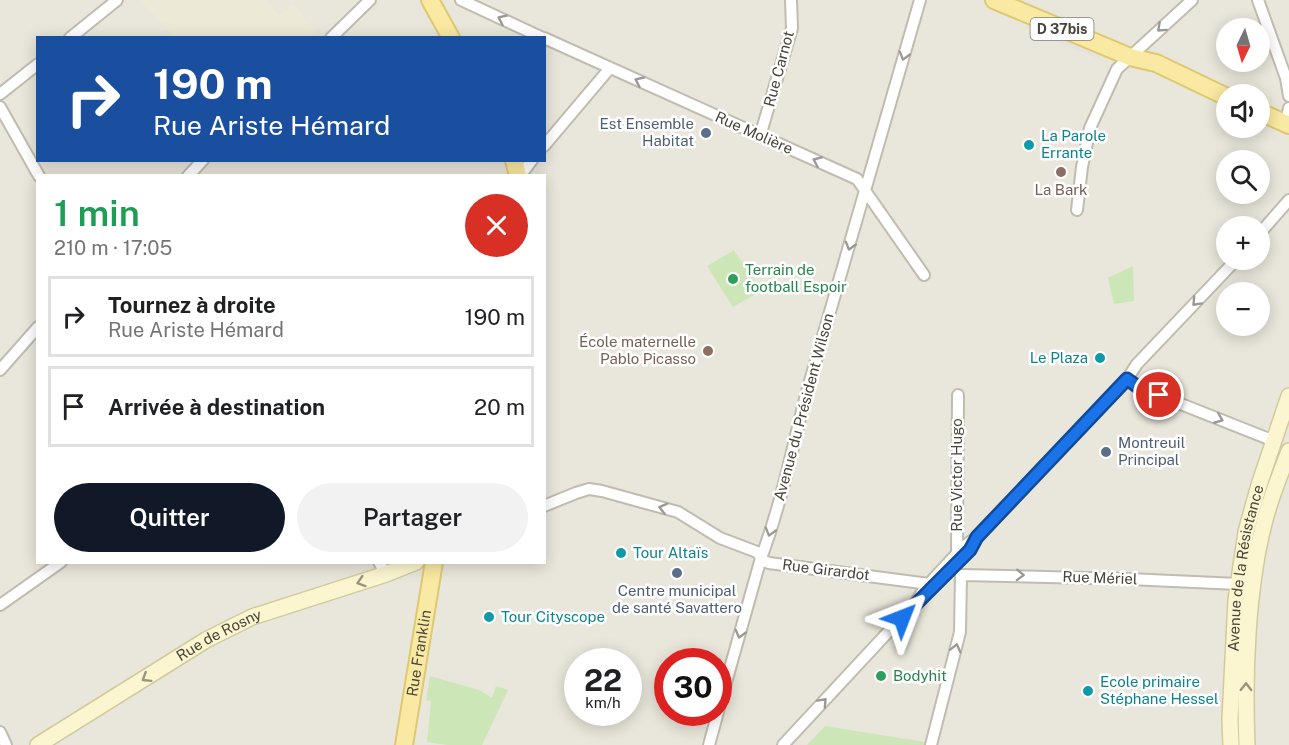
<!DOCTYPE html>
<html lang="fr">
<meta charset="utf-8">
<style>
:root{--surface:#fff;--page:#f2f2f2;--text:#202124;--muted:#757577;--line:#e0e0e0;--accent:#111827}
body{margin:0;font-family:"Public Sans",sans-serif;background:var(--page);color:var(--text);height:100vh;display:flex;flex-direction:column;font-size:22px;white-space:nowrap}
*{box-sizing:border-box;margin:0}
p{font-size:20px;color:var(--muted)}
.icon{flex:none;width:33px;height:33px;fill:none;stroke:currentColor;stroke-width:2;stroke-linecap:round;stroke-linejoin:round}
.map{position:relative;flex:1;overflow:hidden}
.drawer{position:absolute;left:36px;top:174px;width:510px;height:390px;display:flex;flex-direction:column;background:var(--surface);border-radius:0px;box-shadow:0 3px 15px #0003}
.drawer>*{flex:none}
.hud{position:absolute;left:36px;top:36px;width:510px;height:126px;border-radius:0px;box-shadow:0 3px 15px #0003;background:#1a4fa0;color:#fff;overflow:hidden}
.needle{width:39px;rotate:185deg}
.tools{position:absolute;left:1216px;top:18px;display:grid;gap:12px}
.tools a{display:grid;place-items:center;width:54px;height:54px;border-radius:50%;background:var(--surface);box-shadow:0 3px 15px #0003;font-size:30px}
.speed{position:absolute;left:564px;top:648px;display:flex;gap:12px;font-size:30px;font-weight:700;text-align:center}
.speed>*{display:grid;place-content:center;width:78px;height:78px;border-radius:50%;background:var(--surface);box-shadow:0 3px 15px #0003;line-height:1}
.speed small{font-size:15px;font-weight:400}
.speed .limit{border:9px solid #d22;background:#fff;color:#111}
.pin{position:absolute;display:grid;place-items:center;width:51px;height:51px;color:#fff;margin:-26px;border:3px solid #fff;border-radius:50%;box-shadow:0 2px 6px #0007}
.me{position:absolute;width:66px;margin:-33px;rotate:45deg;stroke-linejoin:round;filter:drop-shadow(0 0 4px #0008)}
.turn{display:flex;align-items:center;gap:21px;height:126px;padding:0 18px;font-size:27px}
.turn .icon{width:78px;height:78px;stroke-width:2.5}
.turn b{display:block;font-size:42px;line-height:51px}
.round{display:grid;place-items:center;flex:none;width:63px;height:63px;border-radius:32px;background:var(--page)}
.overview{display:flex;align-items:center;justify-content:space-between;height:102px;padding:0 18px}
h1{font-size:36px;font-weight:600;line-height:45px;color:#1e9e55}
.action{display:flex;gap:12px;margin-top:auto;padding:12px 18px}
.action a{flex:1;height:69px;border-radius:36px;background:var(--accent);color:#fff;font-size:24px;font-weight:600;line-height:69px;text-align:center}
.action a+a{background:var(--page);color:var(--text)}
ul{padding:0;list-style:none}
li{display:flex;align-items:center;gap:18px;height:81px;margin:0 12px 9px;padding:0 6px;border:3px solid var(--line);border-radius:0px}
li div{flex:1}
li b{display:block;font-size:22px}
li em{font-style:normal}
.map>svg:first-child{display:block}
</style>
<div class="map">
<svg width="1289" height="745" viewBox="0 0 1289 745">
<rect width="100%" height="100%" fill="#f5f3ec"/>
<!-- residential -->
<path fill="#e9e6db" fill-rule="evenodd" d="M0,0H1289V745H0ZM1227,28H1260V62H1227ZM38,38H544V160H38ZM1227,94H1260V128H1227ZM1227,160H1260V194H1227ZM38,176H544V562H38ZM1227,226H1260V260H1227ZM1227,292H1260V326H1227ZM578,662H628V712H578ZM668,662H718V712H668Z"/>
<!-- education -->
<path fill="#ede9d7" d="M141,0H266L279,15L293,4L319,36L173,37L152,11L150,12Z"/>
<!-- green -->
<path fill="#cde6b8" d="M734,250L761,291L733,307L707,266Z
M1133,266L1134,301L1114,304L1108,278Z
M430,676L479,690L492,698L496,686L508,690L482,745H447L427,742L431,701L426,700Z
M825,726L925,742L924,745H807Z"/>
<!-- parking -->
<path fill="#e4e3e0" d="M1031,26L1101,56L1099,59L1029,30Z"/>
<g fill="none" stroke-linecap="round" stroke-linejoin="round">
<defs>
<path id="street" d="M461,0L543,38
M1258,0L1286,78L1289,96
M70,38L117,0
M331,38L370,0
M544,38L857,179L924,275
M0,94L38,64
M0,107L39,176
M1286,124L1289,108
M760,136L792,28L791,0
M544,146L610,68
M188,176L203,160
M520,176L532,160
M1077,210L1082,167L1090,128L1117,69L1192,0
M1260,233L1289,200
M0,370L38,327
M1127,379L1138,387L1274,441
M544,506L576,493L589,489L602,491L678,512L720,538L757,552L764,561L769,563L929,584
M957,554L958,395
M379,562L386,574
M961,575L1128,579L1238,584
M0,605L61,562
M718,711L761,558C781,505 792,449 806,395L920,0
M0,732L6,745
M709,745L718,712
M783,745L916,602L924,589L964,546L977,537L1127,379L1137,364L1236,260
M931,745L960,632L961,575"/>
<g id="secondary">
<path id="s1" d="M38,745L206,640L252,617L386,574L416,562"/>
<path id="s2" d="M1231,745L1230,719L1236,600L1246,532L1259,485L1289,396"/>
<path d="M1247,745C1244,675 1247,584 1266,516C1272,494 1281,473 1289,451"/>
</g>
<g id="primary">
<path d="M430,0L451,38"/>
<path d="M994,0L1130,57L1156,63L1227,97"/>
<path d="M1260,112L1289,125"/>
<path d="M514,160L518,176"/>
<path id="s3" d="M404,745L434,562"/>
</g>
</defs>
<!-- street casing -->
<use href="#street" stroke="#c0bcaf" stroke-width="14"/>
<!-- secondary casing -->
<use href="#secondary" stroke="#d2ca9f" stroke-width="18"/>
<!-- primary casing -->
<use href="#primary" stroke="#dec972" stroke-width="20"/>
<!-- street -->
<use href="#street" stroke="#fff" stroke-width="10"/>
<!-- secondary -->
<use href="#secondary" stroke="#fcf6d0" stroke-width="15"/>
<!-- primary -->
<use href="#primary" stroke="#f9e9a2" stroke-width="16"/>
</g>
<!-- one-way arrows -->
<defs><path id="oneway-chevron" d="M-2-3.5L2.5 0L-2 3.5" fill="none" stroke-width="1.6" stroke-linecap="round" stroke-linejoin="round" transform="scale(1.5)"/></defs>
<g stroke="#9b9993">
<use href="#oneway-chevron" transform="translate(502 19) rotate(-155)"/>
<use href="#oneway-chevron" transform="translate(1161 28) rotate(138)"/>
<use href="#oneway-chevron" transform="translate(904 56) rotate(106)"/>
<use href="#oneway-chevron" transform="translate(639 81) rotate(-155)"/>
<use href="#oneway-chevron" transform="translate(817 161) rotate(-157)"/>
<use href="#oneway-chevron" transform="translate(850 246) rotate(106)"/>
<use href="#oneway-chevron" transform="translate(1196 302) rotate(133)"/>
<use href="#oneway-chevron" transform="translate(1219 419) rotate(22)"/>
<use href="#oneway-chevron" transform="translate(663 508) rotate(-165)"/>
<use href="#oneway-chevron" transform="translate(770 532) rotate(106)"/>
<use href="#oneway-chevron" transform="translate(1020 575) rotate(2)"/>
<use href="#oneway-chevron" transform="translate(740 634) rotate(105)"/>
<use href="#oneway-chevron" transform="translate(956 648) rotate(-76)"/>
<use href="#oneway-chevron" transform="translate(823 702) rotate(-47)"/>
</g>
<g stroke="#9a957e">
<use href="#oneway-chevron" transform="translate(361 582) rotate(163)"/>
<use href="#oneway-chevron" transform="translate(146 678) rotate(148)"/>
<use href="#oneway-chevron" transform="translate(1246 687) rotate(-89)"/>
</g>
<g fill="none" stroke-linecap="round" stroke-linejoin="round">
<defs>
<path id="route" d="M902,618L970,550L977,537L1127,379L1138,387L1159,395"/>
</defs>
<!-- route casing -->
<use href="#route" stroke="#114b97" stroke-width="15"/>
<!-- route -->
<use href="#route" stroke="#1a73e8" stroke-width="10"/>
</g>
<!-- markers -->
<g fill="#5c6f8a" stroke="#fff" stroke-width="2">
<circle cx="706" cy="133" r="6"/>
<circle cx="1106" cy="452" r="6"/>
<circle cx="677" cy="573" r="6"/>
</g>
<g fill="#0f9aa8" stroke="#fff" stroke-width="2">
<circle cx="1029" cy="145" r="6"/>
<circle cx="1100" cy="358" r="6"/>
<circle cx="621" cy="553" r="6"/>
<circle cx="489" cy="617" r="6"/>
<circle cx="1088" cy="691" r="6"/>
</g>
<g fill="#8d6e63" stroke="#fff" stroke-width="2">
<circle cx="1061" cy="172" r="6"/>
<circle cx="708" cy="351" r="6"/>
</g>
<g fill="#2e9e5b" stroke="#fff" stroke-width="2">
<circle cx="733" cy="279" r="6"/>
<circle cx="881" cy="676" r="6"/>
</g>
<g text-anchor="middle" stroke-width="5" stroke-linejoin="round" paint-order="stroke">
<!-- shield labels -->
<rect fill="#fff" stroke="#807d75" stroke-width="1.5" x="1030.5" y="18" width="63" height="22" rx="4.5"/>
<g font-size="14" font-weight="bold" fill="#4a453a">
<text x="1062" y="34">D 37bis</text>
</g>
<!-- street labels -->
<g font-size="15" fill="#4a453a" stroke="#fff">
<text transform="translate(779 69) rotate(-75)" y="5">Rue Carnot</text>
<text transform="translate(754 133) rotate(24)" y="5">Rue Molière</text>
<text transform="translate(804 407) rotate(-75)" y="5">Avenue du Président Wilson</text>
<text transform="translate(957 475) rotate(-90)" y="5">Rue Victor Hugo</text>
<text dy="5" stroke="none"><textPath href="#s2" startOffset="178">Avenue de la Résistance</textPath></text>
<text transform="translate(826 570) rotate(7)" y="5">Rue Girardot</text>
<text transform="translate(1100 578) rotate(2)" y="5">Rue Mériel</text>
<text dy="5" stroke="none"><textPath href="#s1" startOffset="212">Rue de Rosny</textPath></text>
<text dy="5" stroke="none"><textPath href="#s3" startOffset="93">Rue Franklin</textPath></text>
</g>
<!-- service labels -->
<g font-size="15" fill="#4e5e75" stroke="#fff" text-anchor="end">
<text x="694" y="129">Est Ensemble<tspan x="694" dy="17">Habitat</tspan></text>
<text x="1118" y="448" text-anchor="start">Montreuil<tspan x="1118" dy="17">Principal</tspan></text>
<text x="677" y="596" text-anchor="middle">Centre municipal<tspan x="677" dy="17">de santé Savattero</tspan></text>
</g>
<!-- culture labels -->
<g font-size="15" fill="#0d838f" stroke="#fff" text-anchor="start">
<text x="1041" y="141">La Parole<tspan x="1041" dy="17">Errante</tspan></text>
<text x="1088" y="363" text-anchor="end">Le Plaza</text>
<text x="633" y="558">Tour Altaïs</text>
<text x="501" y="622">Tour Cityscope</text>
<text x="1100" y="687">Ecole primaire<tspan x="1100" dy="17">Stéphane Hessel</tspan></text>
</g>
<!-- education labels -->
<g font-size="15" fill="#785e54" stroke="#fff">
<text x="1061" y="195">La Bark</text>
<text x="696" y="347" text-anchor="end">École maternelle<tspan x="696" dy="17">Pablo Picasso</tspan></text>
</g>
<!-- leisure labels -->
<g font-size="15" fill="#27864d" stroke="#fff" text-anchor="start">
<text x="745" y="275">Terrain de<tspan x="745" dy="17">football Espoir</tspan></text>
<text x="893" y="681">Bodyhit</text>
</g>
</g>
</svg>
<div class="tools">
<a><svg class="needle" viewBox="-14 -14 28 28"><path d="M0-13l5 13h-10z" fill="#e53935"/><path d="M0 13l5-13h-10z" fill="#757577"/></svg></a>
<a><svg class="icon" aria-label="sound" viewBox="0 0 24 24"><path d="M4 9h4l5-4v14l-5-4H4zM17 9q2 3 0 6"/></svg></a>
<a><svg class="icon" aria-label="search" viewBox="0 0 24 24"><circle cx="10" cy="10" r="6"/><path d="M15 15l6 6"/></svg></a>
<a>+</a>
<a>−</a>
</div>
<div class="speed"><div>22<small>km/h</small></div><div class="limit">30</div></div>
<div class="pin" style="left:1159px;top:395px;background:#d93025"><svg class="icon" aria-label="arrive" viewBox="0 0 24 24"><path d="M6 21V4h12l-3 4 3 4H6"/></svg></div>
<svg class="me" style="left:902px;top:618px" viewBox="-20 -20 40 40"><path d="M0-17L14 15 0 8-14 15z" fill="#1a73e8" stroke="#fff" stroke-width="4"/></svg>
<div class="hud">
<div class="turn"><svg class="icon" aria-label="right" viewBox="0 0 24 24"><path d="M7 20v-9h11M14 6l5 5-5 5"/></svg><div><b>190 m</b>Rue Ariste Hémard</div></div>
</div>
<section class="drawer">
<div class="overview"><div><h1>1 min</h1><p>210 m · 17:05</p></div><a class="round" style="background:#d93025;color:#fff"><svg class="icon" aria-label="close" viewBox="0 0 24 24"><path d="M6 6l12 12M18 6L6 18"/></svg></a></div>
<ul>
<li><svg class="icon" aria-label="right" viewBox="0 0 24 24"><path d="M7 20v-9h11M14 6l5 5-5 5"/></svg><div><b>Tournez à droite</b><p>Rue Ariste Hémard</p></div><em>190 m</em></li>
<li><svg class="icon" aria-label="arrive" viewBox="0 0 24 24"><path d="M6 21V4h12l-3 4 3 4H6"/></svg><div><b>Arrivée à destination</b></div><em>20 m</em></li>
</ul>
<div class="action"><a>Quitter</a><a>Partager</a></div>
</section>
</div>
